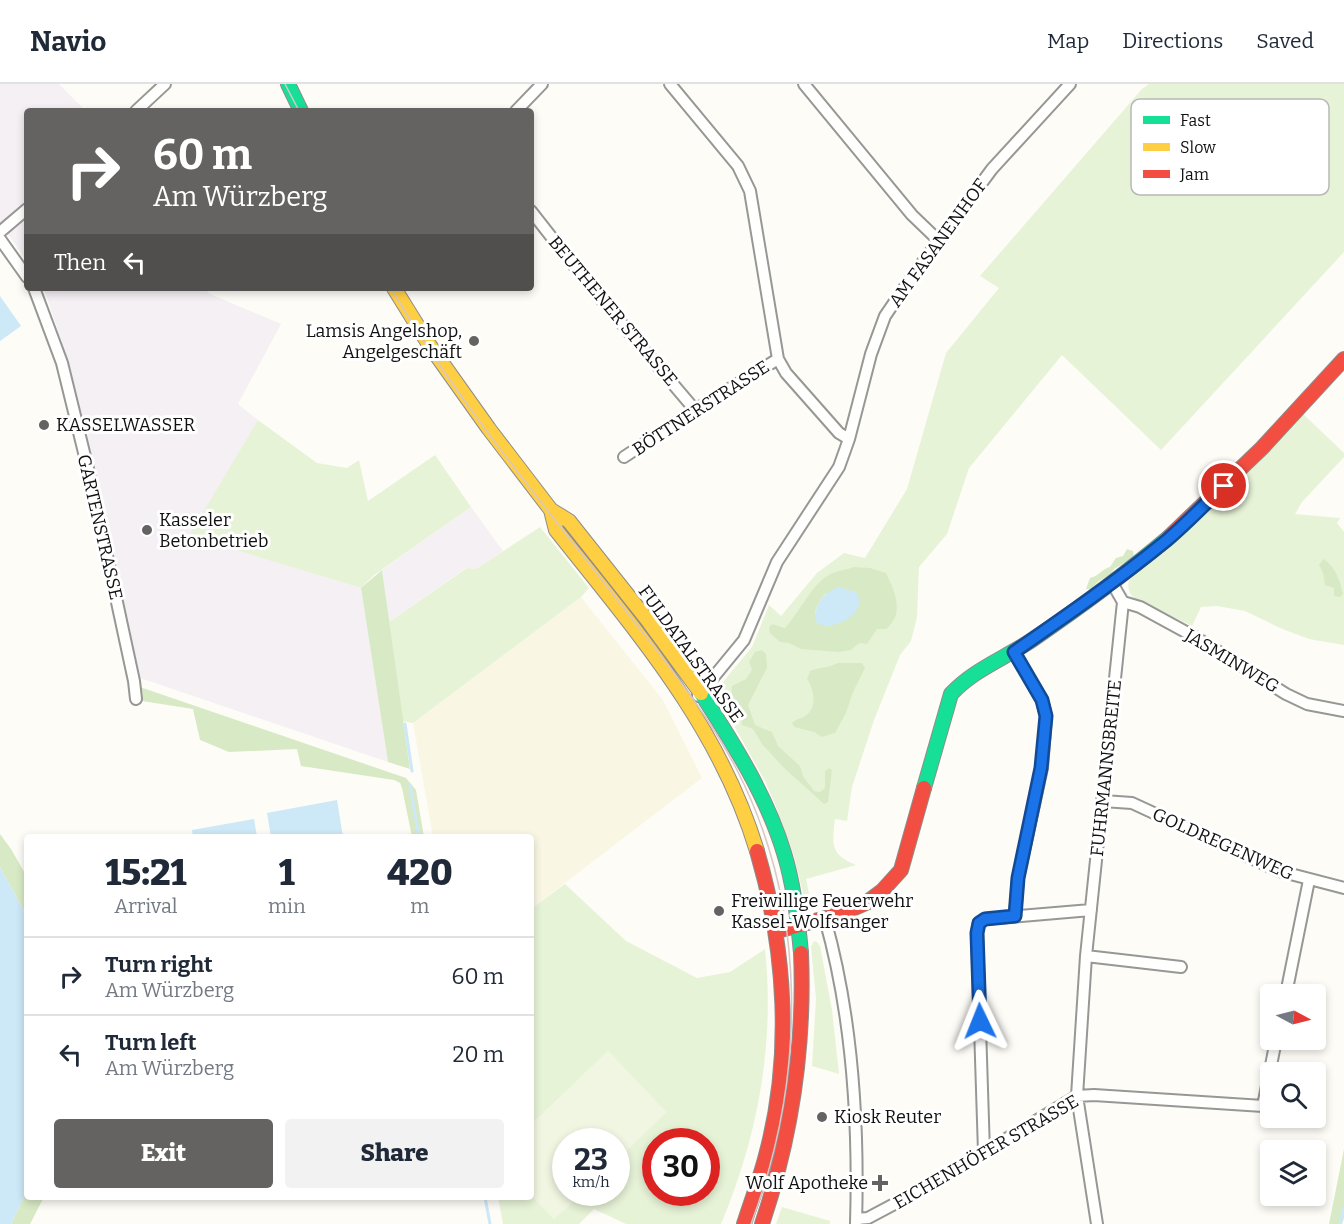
<!DOCTYPE html>
<meta charset="utf-8">
<style>
:root{--surface:#fff;--page:#f2f2f3;--text:#1f2937;--muted:#747a83;--line:#e0e1e3;--accent:#646362}
body{margin:0;font-family:Bitter,serif;background:var(--page);color:var(--text);height:100vh;display:flex;flex-direction:column;font-size:22px;white-space:nowrap}
*{box-sizing:border-box;margin:0}
p{font-size:20px;color:var(--muted)}
.icon{flex:none;width:33px;height:33px;fill:none;stroke:currentColor;stroke-width:2;stroke-linecap:round;stroke-linejoin:round}
.map{position:relative;flex:1;overflow:hidden}
.drawer{position:absolute;left:24px;top:750px;width:510px;height:366px;display:flex;flex-direction:column;background:var(--surface);border-radius:6px;box-shadow:0 3px 9px #0003}
.drawer>*{flex:none}
.guide{position:absolute;left:24px;top:24px;width:510px;height:183px;border-radius:6px;box-shadow:0 3px 9px #0003;background:#646362;color:#fff;overflow:hidden}
.needle{width:39px;rotate:97deg}
.buttons{position:absolute;left:1260px;top:900px;display:grid;gap:12px}
.buttons a{display:grid;place-items:center;width:66px;height:66px;border-radius:6px;background:var(--surface);box-shadow:0 3px 9px #0003;font-size:30px}
.speed{position:absolute;left:552px;top:1044px;display:flex;gap:12px;font-size:30px;font-weight:700;text-align:center}
.speed>*{display:grid;place-content:center;width:78px;height:78px;border-radius:50%;background:var(--surface);box-shadow:0 3px 9px #0003;line-height:1}
.speed small{font-size:15px;font-weight:400}
.speed .limit{border:9px solid #d22;background:#fff;color:#111}
.pin{position:absolute;display:grid;place-items:center;width:51px;height:51px;color:#fff;margin:-26px;border:3px solid #fff;border-radius:50%;box-shadow:0 2px 6px #0007}
.me{position:absolute;width:66px;margin:-33px;rotate:358deg;stroke-linejoin:round;filter:drop-shadow(0 0 4px #0008)}
.turn{display:flex;align-items:center;gap:21px;height:126px;padding:0 30px;font-size:27px}
.turn .icon{width:78px;height:78px;stroke-width:2.5}
.turn b{display:block;font-size:42px;line-height:51px}
.then{display:flex;align-items:center;height:57px;padding:0 30px;background:#0003;gap:12px;font-size:22px}
.eta{display:flex;justify-content:space-evenly;align-items:center;height:102px;text-align:center}
.eta b{font-size:36px;font-weight:800;line-height:42px}
.action{display:flex;gap:12px;margin-top:auto;padding:12px 30px}
.action a{flex:1;height:69px;border-radius:6px;background:var(--accent);color:#fff;font-size:24px;font-weight:800;line-height:69px;text-align:center}
.action a+a{background:var(--page);color:var(--text)}
ul{padding:0;list-style:none}
li{display:flex;align-items:center;gap:18px;height:78px;padding:0 30px;border-top:2px solid var(--line)}
li div{flex:1}
li b{display:block;font-size:22px}
li em{font-style:normal}
header{display:flex;align-items:center;gap:36px;box-sizing:border-box;height:84px;padding:0 30px;background:var(--surface);border-bottom:2px solid var(--line)}
header strong{font-size:28px}
nav{display:flex;gap:33px;margin-inline-start:auto;font-size:21px}
.map>svg:first-child{display:block}
</style>
<header>
<strong>Navio</strong>
<nav><a>Map</a><a>Directions</a><a>Saved</a></nav>
</header>
<div class="map">
<svg width="1344" height="1140" viewBox="0 0 1344 1140">
<rect width="100%" height="100%" fill="#fdfcf7"/>
<!-- industrial -->
<path fill="#f5f0f3" d="M0,0H59L86,27H27V178L0,138Z
M44,204H203L210,210L281,240L238,320L258,336L190,452L361,504L388,678L140,594L69,280Z
M471,423L503,467L476,485L466,484L389,538L382,486Z"/>
<!-- farmland -->
<path fill="#f9f7e4" d="M581,513L663,616L702,694L531,825V753H433L413,639Z"/>
<!-- green -->
<path fill="#e7f3d7" fill-rule="evenodd" d="M1149,0H1344V168L1161,366L1062,271L969,384L947,450L919,483L917,533L911,557L900,571L874,636L852,703L847,737L835,735C832,761 830,770 856,781L806,795L812,824H810L805,817L794,772L775,720L765,697L718,613L723,598L752,563L769,521L781,532L817,489L844,469L865,474L907,405L946,269L999,204L980,192L1142,5Z
M1302,329L1344,369V373L1302,418L1295,430L1340,434L1337,439L1344,448V561L1309,555L1280,544L1245,527L1217,522L1201,523L1192,542L1155,524L1152,526C1139,518 1125,513 1129,496L1173,458Z
M258,336L317,379L347,384L359,376L368,417L435,371L471,423L374,491L361,504L189,452Z
M540,443L589,504L581,513L413,639L402,637L389,538L467,484L476,485Z
M565,800L626,857L697,894L730,888L765,865C775,960 758,1052 721,1140H626L594,1125L579,1140H503L498,1113H531V1111L554,1135L582,1109L616,1108L617,1076L666,1028L608,967L531,1041V825ZM656,1058H706V1108H656Z
M814,857L817,858L820,862L832,926L839,990L812,982L816,915L811,863Z
M782,1123L830,1137V1140H776Z"/>
<!-- forest -->
<path fill="#d8eac5" fill-rule="evenodd" d="M1127,465L1133,467L1134,473L1114,485L1110,491L1099,497L1091,505H1086L1090,494C1099,492 1102,485 1110,483L1116,474L1123,472Z
M1323,475C1334,480 1341,498 1343,510L1340,513L1334,512V504L1325,501L1323,489L1319,481Z
M854,483L870,484L886,489C895,507 905,530 886,545H877L867,560L859,559L851,566L839,568L801,565L789,559L780,558L770,549L769,543L772,540L785,544C798,530 812,501 827,492C834,487 846,486 854,483ZM826,509L850,532C823,553 801,537 826,509Z
M382,486L410,685L388,678L361,504Z
M762,566L766,570L767,584L748,621L755,641L772,648L778,662L800,682L803,692L814,707L820,708L825,704V687L829,684L832,686L828,718L824,720L784,684L762,660L753,645L742,641L740,622L731,612L732,602L746,595L752,586L749,578L755,568Z
M838,579H862L865,584L853,608L846,629L835,649L822,653L814,648L794,643L792,639C796,635 800,635 805,632C818,624 814,605 807,595L810,587C820,583 828,584 838,579Z
M140,603L406,694L416,706L424,753H412L402,704L400,699L394,696L301,682L297,665L229,668L200,656L193,625L142,617Z
M0,750L11,765L27,793V833L0,783Z
M1344,1065V1134L1342,1140H1329Z
M27,1107V1113H44L30,1140H11Z"/>
<!-- pitch -->
<path fill="#f0f6e1" d="M608,967L666,1028L617,1076L616,1058H566V1108L582,1109L554,1135L531,1111V1041Z"/>
<!-- water -->
<path fill="#cde8f7" d="M0,212L21,242L0,257Z
M838,503L856,508C874,536 806,557 816,527C819,514 827,509 838,503Z
M337,716L343,753H271L267,729Z
M254,735L257,753H193L192,746Z
M0,783L27,833V1107L11,1140H0Z"/>
<g fill="none" stroke-linecap="round" stroke-linejoin="round">
<!-- stream -->
<path stroke="#cde8f7" stroke-width="3" d="M405,640L412,687
M410,701L419,753
M485,1113L490,1140
M1340,1140L1344,1123"/>
<defs>
<path id="street" d="M670,0L738,82L750,107L778,275L786,289L839,349L849,355
M804,0L912,131L938,156
M136,27L165,0
M516,27L542,0
M531,127L589,201L695,326
M0,148L27,125
M0,155L27,193
M34,204L62,279L90,393L134,597L136,615
M624,373L695,326L778,275
M1123,518L1140,523L1195,553L1286,610L1307,620L1344,627
M1014,568L1042,616L1046,632L1042,684L1018,794L1015,832
M698,612L744,556L777,478L839,383L849,355L871,270L885,232L911,194L992,85L1070,0
M1103,717L1132,719L1279,787L1344,804
M825,835C853,934 859,1038 856,1140
M1086,872L1181,883
M1286,910L1309,796
M984,1068L977,849L979,839L985,835L1091,826
M856,1135L868,1134L932,1100L1077,1012L1094,1011L1263,1022L1276,956
M1097,1140L1077,1012L1086,872L1123,518L1112,499"/>
<path id="fast" d="M288,0L301,27
M701,609C733,659 767,712 784,769C794,801 798,835 801,869
M924,704L951,610C973,586 1005,574 1032,556C1079,524 1125,490 1169,453"/>
<path id="slow" d="M394,204L430,262L489,345L551,426L569,437L649,538L701,609
M551,426L556,446C636,547 719,641 757,767"/>
<path id="jam" d="M1169,453L1262,364L1344,275
M777,847L841,830L866,819L882,807L901,786L924,704
M744,1140C751,1118 759,1097 765,1075C793,974 786,866 757,767
M762,1140C792,1051 805,963 801,869"/>
</defs>
<!-- street casing -->
<use href="#street" stroke="#979795" stroke-width="14"/>
<!-- fast casing -->
<use href="#fast" stroke="#8e8d8b" stroke-width="16"/>
<!-- slow casing -->
<use href="#slow" stroke="#8e8d8b" stroke-width="16"/>
<!-- jam casing -->
<use href="#jam" stroke="#8e8d8b" stroke-width="16"/>
<!-- street -->
<use href="#street" stroke="#fffffe" stroke-width="10"/>
<!-- fast -->
<use href="#fast" stroke="#16e098" stroke-width="14"/>
<!-- slow -->
<use href="#slow" stroke="#ffcf43" stroke-width="14"/>
<!-- jam -->
<use href="#jam" stroke="#f24e42" stroke-width="14"/>
<!-- tram -->
<path stroke="#d9c6c7" stroke-width="1.5" d="M285,0L299,27
M391,204C457,318 543,419 623,523C663,575 705,625 736,684C809,825 806,994 751,1140"/>
</g>
<g fill="none" stroke-linecap="round" stroke-linejoin="round">
<defs>
<path id="route" d="M980,937L977,849L979,839L985,835L1015,832L1018,794L1041,684L1046,632L1042,616L1014,568C1066,532 1118,496 1167,456C1187,439 1205,420 1224,402"/>
</defs>
<!-- route casing -->
<use href="#route" stroke="#114b97" stroke-width="15"/>
<!-- route -->
<use href="#route" stroke="#1a73e8" stroke-width="10"/>
</g>
<!-- markers -->
<g fill="#646362" stroke="#fff" stroke-width="2">
<circle cx="474" cy="257" r="6"/>
<circle cx="44" cy="341" r="6"/>
<circle cx="147" cy="446" r="6"/>
<circle cx="719" cy="827" r="6"/>
<circle cx="822" cy="1033" r="6"/>
<path d="M877 1090h6v6h6v6h-6v6h-6v-6h-6v-6h6z"/>
</g>
<g text-anchor="middle" stroke-width="6" stroke-linejoin="round" paint-order="stroke">
<!-- street labels -->
<g font-size="18" fill="#111" stroke="#fff">
<text transform="translate(938 159) rotate(-54)" y="6">AM FASANENHOF</text>
<text transform="translate(613 227) rotate(50)" y="6">BEUTHENER STRASSE</text>
<text transform="translate(701 324) rotate(-33)" y="6">BÖTTNERSTRASSE</text>
<text transform="translate(100 443) rotate(77)" y="6">GARTENSTRASSE</text>
<text transform="translate(691 570) rotate(54)" y="6">FULDATALSTRASSE</text>
<text transform="translate(1232 577) rotate(31)" y="6">JASMINWEG</text>
<text transform="translate(1106 684) rotate(-84)" y="6">FUHRMANNSBREITE</text>
<text transform="translate(1223 760) rotate(24)" y="6">GOLDREGENWEG</text>
<text transform="translate(986 1068) rotate(-30)" y="6">EICHENHÖFER STRASSE</text>
</g>
<!-- poi labels -->
<g font-size="18" fill="#111" stroke="#fff" text-anchor="start">
<text x="462" y="253" text-anchor="end">Lamsis Angelshop,<tspan x="462" dy="21">Angelgeschäft</tspan></text>
<text x="56" y="347">KASSELWASSER</text>
<text x="159" y="442">Kasseler<tspan x="159" dy="21">Betonbetrieb</tspan></text>
<text x="731" y="823">Freiwillige Feuerwehr<tspan x="731" dy="21">Kassel-Wolfsanger</tspan></text>
<text x="834" y="1039">Kiosk Reuter</text>
<text x="868" y="1105" text-anchor="end">Wolf Apotheke</text>
</g>
</g>
<!-- legend -->
<rect x="1131" y="15" width="198" height="96" rx="9" fill="#fff" stroke="#b8b8b8" stroke-width="1.5"/>
<rect x="1143" y="32" width="27" height="8" fill="#16e098"/>
<rect x="1143" y="59" width="27" height="8" fill="#ffcf43"/>
<rect x="1143" y="86" width="27" height="8" fill="#f24e42"/>
<g font-size="16" fill="#111">
<text x="1180" y="42">Fast</text>
<text x="1180" y="69">Slow</text>
<text x="1180" y="96">Jam</text>
</g>
</svg>
<div class="buttons">
<a><svg class="needle" viewBox="-14 -14 28 28"><path d="M0-13l5 13h-10z" fill="#e53935"/><path d="M0 13l5-13h-10z" fill="#747a83"/></svg></a>
<a><svg class="icon" aria-label="search" viewBox="0 0 24 24"><circle cx="10" cy="10" r="6"/><path d="M15 15l6 6"/></svg></a>
<a><svg class="icon" aria-label="layers" viewBox="0 0 24 24"><path d="M12 4l9 5-9 5-9-5zM3 14l9 5 9-5"/></svg></a>
</div>
<div class="speed"><div>23<small>km/h</small></div><div class="limit">30</div></div>
<div class="pin" style="left:1224px;top:402px;background:#d93025"><svg class="icon" aria-label="arrive" viewBox="0 0 24 24"><path d="M6 21V4h12l-3 4 3 4H6"/></svg></div>
<svg class="me" style="left:980px;top:937px" viewBox="-20 -20 40 40"><path d="M0-17L14 15 0 8-14 15z" fill="#1a73e8" stroke="#fff" stroke-width="4"/></svg>
<div class="guide">
<div class="turn"><svg class="icon" aria-label="right" viewBox="0 0 24 24"><path d="M7 20v-9h11M14 6l5 5-5 5"/></svg><div><b>60 m</b>Am Würzberg</div></div>
<div class="then">Then<svg class="icon" aria-label="left" viewBox="0 0 24 24"><path d="M17 20v-9H6M10 6l-5 5 5 5"/></svg></div>
</div>
<section class="drawer">
<div class="eta">
<div><b>15:21</b><p>Arrival</p></div>
<div><b>1</b><p>min</p></div>
<div><b>420</b><p>m</p></div>
</div>
<ul>
<li><svg class="icon" aria-label="right" viewBox="0 0 24 24"><path d="M7 20v-9h11M14 6l5 5-5 5"/></svg><div><b>Turn right</b><p>Am Würzberg</p></div><em>60 m</em></li>
<li><svg class="icon" aria-label="left" viewBox="0 0 24 24"><path d="M17 20v-9H6M10 6l-5 5 5 5"/></svg><div><b>Turn left</b><p>Am Würzberg</p></div><em>20 m</em></li>
</ul>
<div class="action"><a>Exit</a><a>Share</a></div>
</section>
</div>
